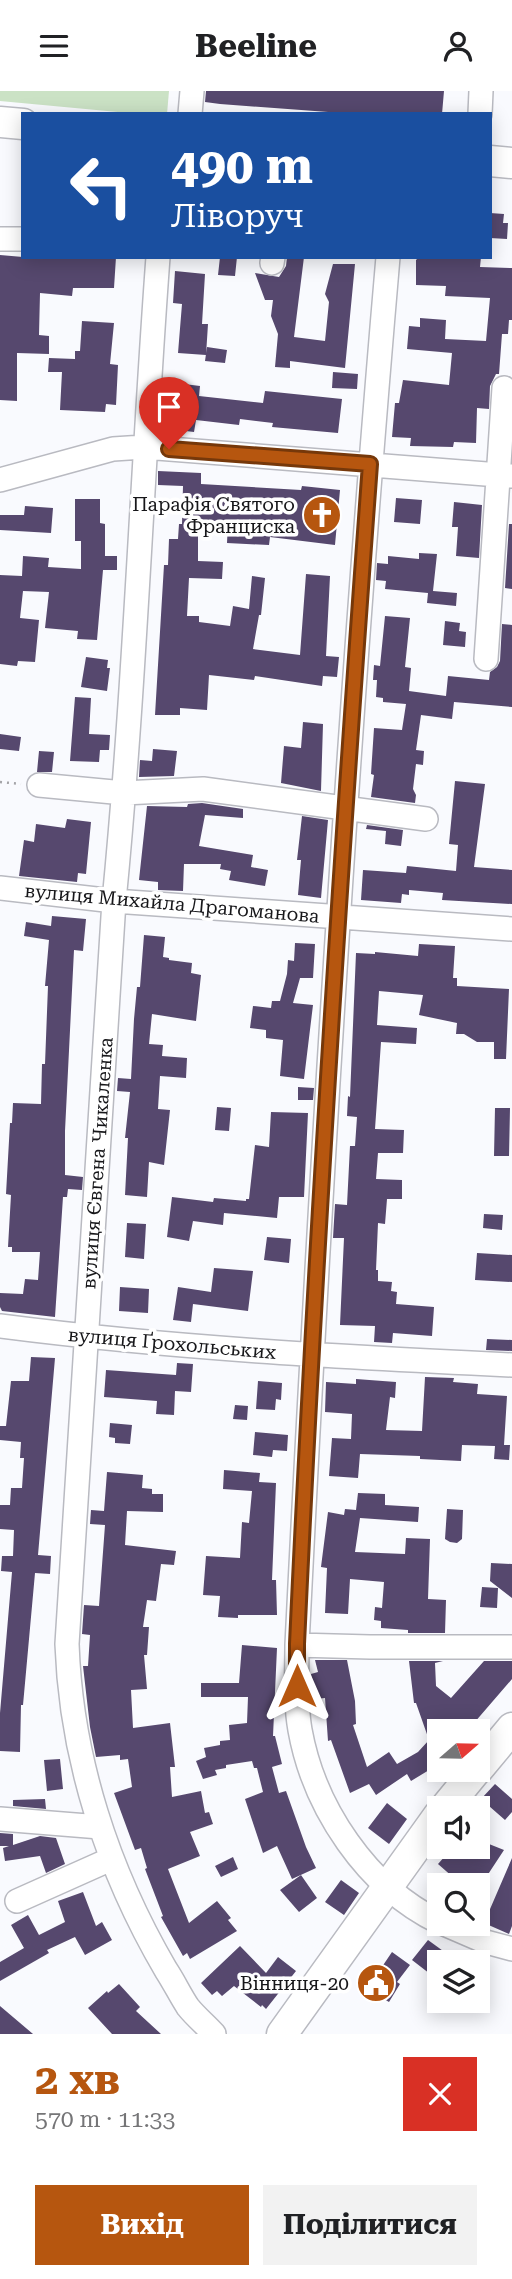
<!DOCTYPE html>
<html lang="uk">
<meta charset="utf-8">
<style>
:root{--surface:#fff;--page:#f2f2f2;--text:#202124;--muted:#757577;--accent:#b6560f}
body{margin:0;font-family:"Roboto Serif",serif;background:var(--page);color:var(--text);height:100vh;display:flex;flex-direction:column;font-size:26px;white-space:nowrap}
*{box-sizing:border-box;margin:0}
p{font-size:23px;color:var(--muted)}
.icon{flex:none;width:38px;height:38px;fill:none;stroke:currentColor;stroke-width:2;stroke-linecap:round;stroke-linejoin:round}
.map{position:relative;height:1943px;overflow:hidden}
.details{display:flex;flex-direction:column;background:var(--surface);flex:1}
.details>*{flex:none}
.banner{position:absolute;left:21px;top:21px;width:471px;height:147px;border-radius:0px;box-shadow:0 4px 18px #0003;background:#1a4fa0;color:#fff;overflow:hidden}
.needle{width:46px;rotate:70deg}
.tools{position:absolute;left:427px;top:1628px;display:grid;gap:14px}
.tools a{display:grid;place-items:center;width:63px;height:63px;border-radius:0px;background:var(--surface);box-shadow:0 4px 18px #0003;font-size:35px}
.pin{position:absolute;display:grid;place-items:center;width:60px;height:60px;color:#fff;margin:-72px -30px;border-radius:50% 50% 50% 0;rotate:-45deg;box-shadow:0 0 7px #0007}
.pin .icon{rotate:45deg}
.me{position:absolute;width:77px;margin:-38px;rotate:0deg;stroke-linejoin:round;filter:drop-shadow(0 0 5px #0008)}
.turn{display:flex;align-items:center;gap:24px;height:147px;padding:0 35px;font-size:32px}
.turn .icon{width:91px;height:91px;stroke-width:2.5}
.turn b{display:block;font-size:49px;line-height:60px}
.round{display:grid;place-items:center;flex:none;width:74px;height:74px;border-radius:0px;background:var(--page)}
.head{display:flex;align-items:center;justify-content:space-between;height:119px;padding:0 35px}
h1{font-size:42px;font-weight:700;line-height:52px;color:var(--accent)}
.button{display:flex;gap:14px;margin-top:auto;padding:14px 35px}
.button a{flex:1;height:80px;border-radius:0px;background:var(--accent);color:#fff;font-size:28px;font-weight:700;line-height:80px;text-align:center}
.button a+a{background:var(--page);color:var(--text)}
header{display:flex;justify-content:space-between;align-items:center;height:91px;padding:0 35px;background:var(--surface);font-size:32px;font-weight:700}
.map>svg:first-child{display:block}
</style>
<header><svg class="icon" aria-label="menu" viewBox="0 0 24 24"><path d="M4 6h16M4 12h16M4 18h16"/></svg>Beeline<svg class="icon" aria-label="person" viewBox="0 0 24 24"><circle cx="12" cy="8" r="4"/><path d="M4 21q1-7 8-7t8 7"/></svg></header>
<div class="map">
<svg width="512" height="1943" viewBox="0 0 512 1943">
<rect width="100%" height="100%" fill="#f9fafe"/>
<!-- green -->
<path fill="#cbe2c5" d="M0,0H169L167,23H139L0,10Z"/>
<!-- building -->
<path fill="#56486e" d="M206,0H444L442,23H355L220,13L205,11Z
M490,122L504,123L503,132H508L507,148L490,147Z
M0,164L23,166H116L114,197H73L72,205L40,202L39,244L49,245V263L17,262V310L0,309Z
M220,166H237L235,185L218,184Z
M287,166H304L294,246L325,250L329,211L325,203L333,173H355L345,277L290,270V277L275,276L278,243L271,225L273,209H265L255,182L279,186L286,175Z
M419,166H481L480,176L512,177V229H509L508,243H502L499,283H496L490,295L489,318L477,317L476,352L454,351L453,356L410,355L411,347L392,346L395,312H399L403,289L449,294L452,262L407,258L409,235L420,236V227L446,229L445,248L486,250L490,207L445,205L446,195L416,194V169Z
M175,180L205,183L202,233H208L206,264L178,262L182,213L173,212Z
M82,230L114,232L110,273L118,274L116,314L106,313L105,321L60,319L62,281H48L49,267L75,268V260H80Z
M207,256L227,259L225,272L205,270Z
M333,281L358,283L357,298L332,297Z
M176,292L200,295L199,305L263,312L265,300L342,308L338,342L272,336L273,332L240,328L239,334L196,329L194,341L170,338Z
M158,380L201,382V393L301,399L302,395L340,399L335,454L270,446L269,454L227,452L228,431L198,429V470L223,471L222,488L189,487L187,525H199V531L230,535L233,515L249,518L252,485L265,487L261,524H259L253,558L300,564L306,483L330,485L326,565L339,566L337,586L323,585L322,595L255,585L254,589L209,584L207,619L180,617V624H155L164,474H168L169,448H178L179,433H182L183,395L158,394Z
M396,407L422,409L420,433L394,431Z
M75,408H100V432L105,433V465H117V479H103L97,549L77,548L78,540L45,537L49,501L23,500L20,527L39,529L35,571L18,570L17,575L0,573V484L22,485L23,465L49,467L48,476L81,478V450H75Z
M454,411L482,414L479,467L456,465L458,436H452Z
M25,415L53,417L51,442L0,439V424H24Z
M509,433H512V498L505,497Z
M419,462L437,463L433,500L457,502L456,515L427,512L428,502L385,498L386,490L376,489L377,472L388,473V465L419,468Z
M385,525L410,527L405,576L411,577L409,600L446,605L448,585L489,589L490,581L497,576L500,570L502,533L512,534V616L454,611L452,628L421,624L416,659L424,660L423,674L416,673L413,698L416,704L415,712L371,706L374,684L371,683L374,637L402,639L406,613L383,611V607L376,606L377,589H373L374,574L380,575Z
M445,530L460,532L459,540L466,541L465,556L443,554Z
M86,566L108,569L107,577H110L107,600L81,596Z
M75,606L91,607L89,643L110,644L109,659H100L99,671L70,670Z
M303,631L323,633L321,700L281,692L284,655L301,657Z
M0,643L21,646L19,660L0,658Z
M153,658L177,660L174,685L139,686L140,669L152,670Z
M39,660L54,661L52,681H37Z
M455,690L485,693L474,776L512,779V813L442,809L443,802L409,799V804L402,803L401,812L361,809L363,779L406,782L407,775L456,780L458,754L449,753Z
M202,712L243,718V727L205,724L199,755L253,764L251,776L268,779L265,795L229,789L231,780L220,778L221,773H184L183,800L158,799V791L139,789L147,715L187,716L188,713Z
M302,725L328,729L321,807L298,804L301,769H297Z
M67,728L91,731L86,783L78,782L77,791L19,785L24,749L34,751L36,733L65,737Z
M367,734L403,739L401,755L385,753L386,740L366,738Z
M52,825L86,828L83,860L74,859L65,1040V1084L83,1086L82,1099L68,1098L67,1106H63L55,1226L2,1220L0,1216V1202L23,1203L25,1188L38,1189L40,1161H12V1156H8L11,1104L6,1103L10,1032H12L13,1012L41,1013L42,973H45L48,895H45L49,849L24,845L26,831L51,835Z
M144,844L165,846L163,866L169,867V869L192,872L191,882L201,884L196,930L152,923L149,953L163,954L162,965L187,967L186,987L160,985L158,1018L170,1019L164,1074L149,1071L147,1106L125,1104L128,1047H125L130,1001L117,1000L118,987L131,988L134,928L137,896H140Z
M295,852L315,853L313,887H300L293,912L313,914L304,988L280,985L283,949L266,947V939L250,937L253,915L271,917L272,910H280L287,883L288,869L294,870Z
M419,853L455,855L453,887H457V895L509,898L506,968H494V951H477L464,943H456L457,932L419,924L423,904L379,900L377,934L417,937L416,953L381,951L375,1038L404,1039L403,1062H378L376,1088L402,1089V1108H387L385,1133L378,1132L376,1179H378V1190L392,1191L391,1200L397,1201L396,1213L434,1216L432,1245L393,1242L392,1252L374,1251L375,1235L340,1234L344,1147H333L335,1113L347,1114L350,1055H355L357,1026L347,1025L348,1005L350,1006L356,862L375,863V861L418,865Z
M298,996L314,997L313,1009H298Z
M217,1016L231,1017L229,1040L215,1039Z
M495,1017H510L509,1065H494Z
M271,1021L308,1022L304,1106H279L277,1127L224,1122L223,1134L193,1130L189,1150L167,1146L172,1106L213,1111L214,1107L246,1110V1108H249L255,1054L269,1056Z
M484,1123L503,1124L502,1139L483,1137Z
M127,1132L146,1133L144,1168L125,1166Z
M267,1146L291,1148L289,1172L264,1169Z
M477,1162L512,1164V1191L475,1189Z
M214,1177L253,1180L248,1220L193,1213L191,1231L173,1229L178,1196L211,1201Z
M120,1196L149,1198L148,1222L119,1220Z
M487,1248L512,1249V1260L486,1259Z
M31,1266L55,1267L38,1464L51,1465L50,1483L35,1482L23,1614H21L20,1661L0,1660V1622L12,1481L1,1480L2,1465H13L14,1439L0,1438V1414H10L11,1397H22L24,1367H20L21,1351L0,1349V1335H6L11,1290H29Z
M177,1272L193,1273L191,1301L175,1300L174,1324L156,1323L157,1310L104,1306L106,1279L176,1284Z
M425,1286L454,1287L453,1291L478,1293L477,1303L507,1305L504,1354H510L509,1369L494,1368L495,1355L462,1354L461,1370L420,1368V1365L360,1363L358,1387L329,1385L332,1347L351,1348L352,1323L325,1321L326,1291L356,1293V1288L396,1291L395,1307L390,1306L386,1339L422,1340Z
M258,1290L282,1292L281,1309L276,1308L275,1319L256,1318Z
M235,1314L248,1315L247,1329L233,1328Z
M110,1332L132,1334L130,1353L115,1352V1347L109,1346Z
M255,1341L288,1344L287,1360L273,1359L272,1366L253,1364Z
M224,1379L260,1382L259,1391L276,1392L272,1489H276L277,1524H238V1527L218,1526L220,1505L203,1504L206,1465L240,1467L242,1431L249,1432L252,1400L223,1398Z
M107,1381L143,1384L142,1397L152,1398V1403H163V1421L127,1420L125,1454L176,1460L174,1474L161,1473L156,1510L147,1509L143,1536H149L147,1564H144L147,1598L131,1599L133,1637L170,1632L175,1676H170L172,1706L201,1700L205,1722L209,1721L213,1733L190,1741L200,1765L168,1778L189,1832L217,1810L231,1827L228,1829L237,1840L190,1868L187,1862L183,1865L161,1826L163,1825L145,1778L147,1777L141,1757L135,1759L114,1702L132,1696L128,1668L120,1669V1664L96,1666L90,1636L83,1575H88L90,1544L82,1543L84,1514L99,1515L105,1434L90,1433L91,1419L104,1420Z
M358,1402L385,1403V1414L419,1416L418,1431L360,1427L355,1461L405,1463L406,1447L430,1448L428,1508L446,1509L445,1542H408V1539L381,1537V1530L374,1529L375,1516L382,1517L384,1491L350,1488L348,1523L325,1522L327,1477L321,1476L328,1421L344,1424L345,1418L356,1419Z
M447,1418L463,1419L462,1448L457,1452L450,1451L445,1448Z
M491,1472L512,1473V1507L490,1490Z
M482,1496L498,1497L497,1517L480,1516Z
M242,1554L277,1557L273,1645H275L282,1673L272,1676L279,1702L286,1700L306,1756L316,1777L292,1788L277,1755L263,1762L245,1708L263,1701L257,1677H254L252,1670L226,1674V1677L215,1679L217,1684L203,1688L196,1670L206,1666L204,1657L220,1654V1650L230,1649L229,1634L247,1632L248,1606H201V1592H239Z
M315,1569H347L355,1610L356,1633L353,1634L367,1676L389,1661L397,1673L418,1661L429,1649L416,1612H414L409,1570H443L435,1572L436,1595L451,1607L484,1570H512V1588L474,1632L484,1640H439V1673L411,1690L407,1683L376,1704L369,1693L350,1702L331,1649L328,1650L325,1607L315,1608L311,1583L318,1581Z
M60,1668L63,1698L47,1700L44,1669Z
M495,1693L512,1708V1721L505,1729L481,1708Z
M45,1708L46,1718L13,1715V1709Z
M387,1712L407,1728L389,1753L368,1737Z
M0,1742L13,1743V1754L40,1745L56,1747L65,1773L46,1782L40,1765L5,1770L3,1757L9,1755H0Z
M484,1751L504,1759L481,1794H462L438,1773L454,1755H463L477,1767Z
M233,1766L238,1778L221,1786L215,1775Z
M512,1767V1835L509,1843L484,1832Z
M301,1784L317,1807L299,1821L280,1799Z
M341,1789L359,1802L344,1824L325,1811Z
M83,1801L96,1835L102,1831L112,1849L85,1864L75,1846L47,1859L49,1862L0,1890V1871L24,1857L11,1834L28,1824L39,1844L65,1831L58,1810Z
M428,1849L450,1865L445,1871H439V1879L434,1886L412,1869Z
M240,1855L266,1882L278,1866L296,1880L266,1918L262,1914L261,1916L234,1895L222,1905L217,1900L212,1904L201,1892Z
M392,1861L410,1874L397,1891L400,1893L389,1911L367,1898Z
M119,1893L140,1916L136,1920L161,1943H112L88,1917L107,1900L108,1902Z
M0,1915L33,1943H0Z"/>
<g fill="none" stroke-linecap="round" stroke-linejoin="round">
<defs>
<path id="minor" d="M190,23L192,0
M480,23L481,0
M0,148H23
M158,166C142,381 135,596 114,810L67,1553C71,1668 108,1780 166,1879C174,1891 180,1904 188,1916C196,1926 206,1934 214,1943
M388,166C348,628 320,1091 297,1554C297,1582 295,1611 300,1639C314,1717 367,1796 439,1831
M272,172L273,166
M0,389L113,358L144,356L512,385
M486,568L504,297
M39,694L124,702L203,698L426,728
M0,797L114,810L512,838
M0,1235C170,1257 341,1266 512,1274
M297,1554L370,1556H512
M0,1728L100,1736
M17,1810L111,1768
M442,1832L486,1851L512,1858"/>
<path id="major" d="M0,31L23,33
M490,70L512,72
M478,1678L512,1637
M445,1717L477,1678
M282,1943L439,1724"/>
</defs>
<!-- minor casing -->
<use href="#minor" stroke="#b9bac1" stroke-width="26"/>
<!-- major casing -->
<use href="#major" stroke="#b9bac1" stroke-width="33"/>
<!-- path -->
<path stroke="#a4a4a8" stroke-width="2.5" stroke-dasharray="2 5" stroke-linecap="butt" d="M0,691L21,693"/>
<!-- minor -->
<use href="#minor" stroke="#fff" stroke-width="23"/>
<!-- major -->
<use href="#major" stroke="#fff" stroke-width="30"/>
</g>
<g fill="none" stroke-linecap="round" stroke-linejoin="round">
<defs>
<path id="route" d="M169,358L370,373C341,766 315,1160 297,1553V1595"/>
</defs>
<!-- route casing -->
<use href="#route" stroke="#76380a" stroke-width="18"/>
<!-- route -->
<use href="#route" stroke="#b6560f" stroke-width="12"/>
</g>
<!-- icons -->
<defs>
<symbol id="church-disc" viewBox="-11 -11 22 22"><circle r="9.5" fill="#b6560f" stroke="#fff"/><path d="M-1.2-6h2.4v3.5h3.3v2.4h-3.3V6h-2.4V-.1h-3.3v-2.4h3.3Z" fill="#fff"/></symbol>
<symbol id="civic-disc" viewBox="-11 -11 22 22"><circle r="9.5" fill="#b6560f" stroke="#fff"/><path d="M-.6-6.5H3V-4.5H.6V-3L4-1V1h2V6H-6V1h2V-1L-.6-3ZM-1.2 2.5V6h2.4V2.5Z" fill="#fff"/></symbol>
</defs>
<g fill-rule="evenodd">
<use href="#church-disc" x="300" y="402" width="44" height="44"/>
<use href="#civic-disc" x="354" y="1870" width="44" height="44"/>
</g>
<g text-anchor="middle" stroke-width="7" stroke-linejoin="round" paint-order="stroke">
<!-- poi labels -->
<g font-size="19" fill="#17171a" stroke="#fff" text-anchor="end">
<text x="295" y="420">Парафія Святого<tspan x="295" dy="22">Франциска</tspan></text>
<text x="349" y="1899">Вінниця-20</text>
</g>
<!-- street labels -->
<g font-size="19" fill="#17171a" stroke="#fff">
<text transform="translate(172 812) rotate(5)" y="7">вулиця Михайла Драгоманова</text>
<text transform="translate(97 1072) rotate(-86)" y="7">вулиця Євгена Чикаленка</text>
<text transform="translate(172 1252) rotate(5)" y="7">вулиця Ґрохольських</text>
</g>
</g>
</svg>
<div class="tools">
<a><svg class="needle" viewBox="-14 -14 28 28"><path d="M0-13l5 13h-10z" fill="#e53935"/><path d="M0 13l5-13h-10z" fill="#757577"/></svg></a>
<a><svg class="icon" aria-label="sound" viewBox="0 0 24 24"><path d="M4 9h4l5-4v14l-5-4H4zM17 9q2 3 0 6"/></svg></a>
<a><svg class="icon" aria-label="search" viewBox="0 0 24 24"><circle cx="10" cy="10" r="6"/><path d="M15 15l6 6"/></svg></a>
<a><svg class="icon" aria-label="layers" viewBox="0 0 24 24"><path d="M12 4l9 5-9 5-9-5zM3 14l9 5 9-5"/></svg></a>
</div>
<div class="pin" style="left:169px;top:358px;background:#d93025"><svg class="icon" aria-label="arrive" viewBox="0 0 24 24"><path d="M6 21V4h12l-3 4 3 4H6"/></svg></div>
<svg class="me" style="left:297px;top:1595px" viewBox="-20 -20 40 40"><path d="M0-17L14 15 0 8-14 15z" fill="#b6560f" stroke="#fff" stroke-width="4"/></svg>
<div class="banner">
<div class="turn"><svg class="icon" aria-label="left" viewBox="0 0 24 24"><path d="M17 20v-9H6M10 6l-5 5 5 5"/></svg><div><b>490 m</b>Ліворуч</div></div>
</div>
</div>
<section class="details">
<div class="head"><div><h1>2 хв</h1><p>570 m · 11:33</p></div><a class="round" style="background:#d93025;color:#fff"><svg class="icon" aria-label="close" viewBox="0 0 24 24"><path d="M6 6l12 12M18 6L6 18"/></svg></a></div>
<div class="button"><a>Вихід</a><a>Поділитися</a></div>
</section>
